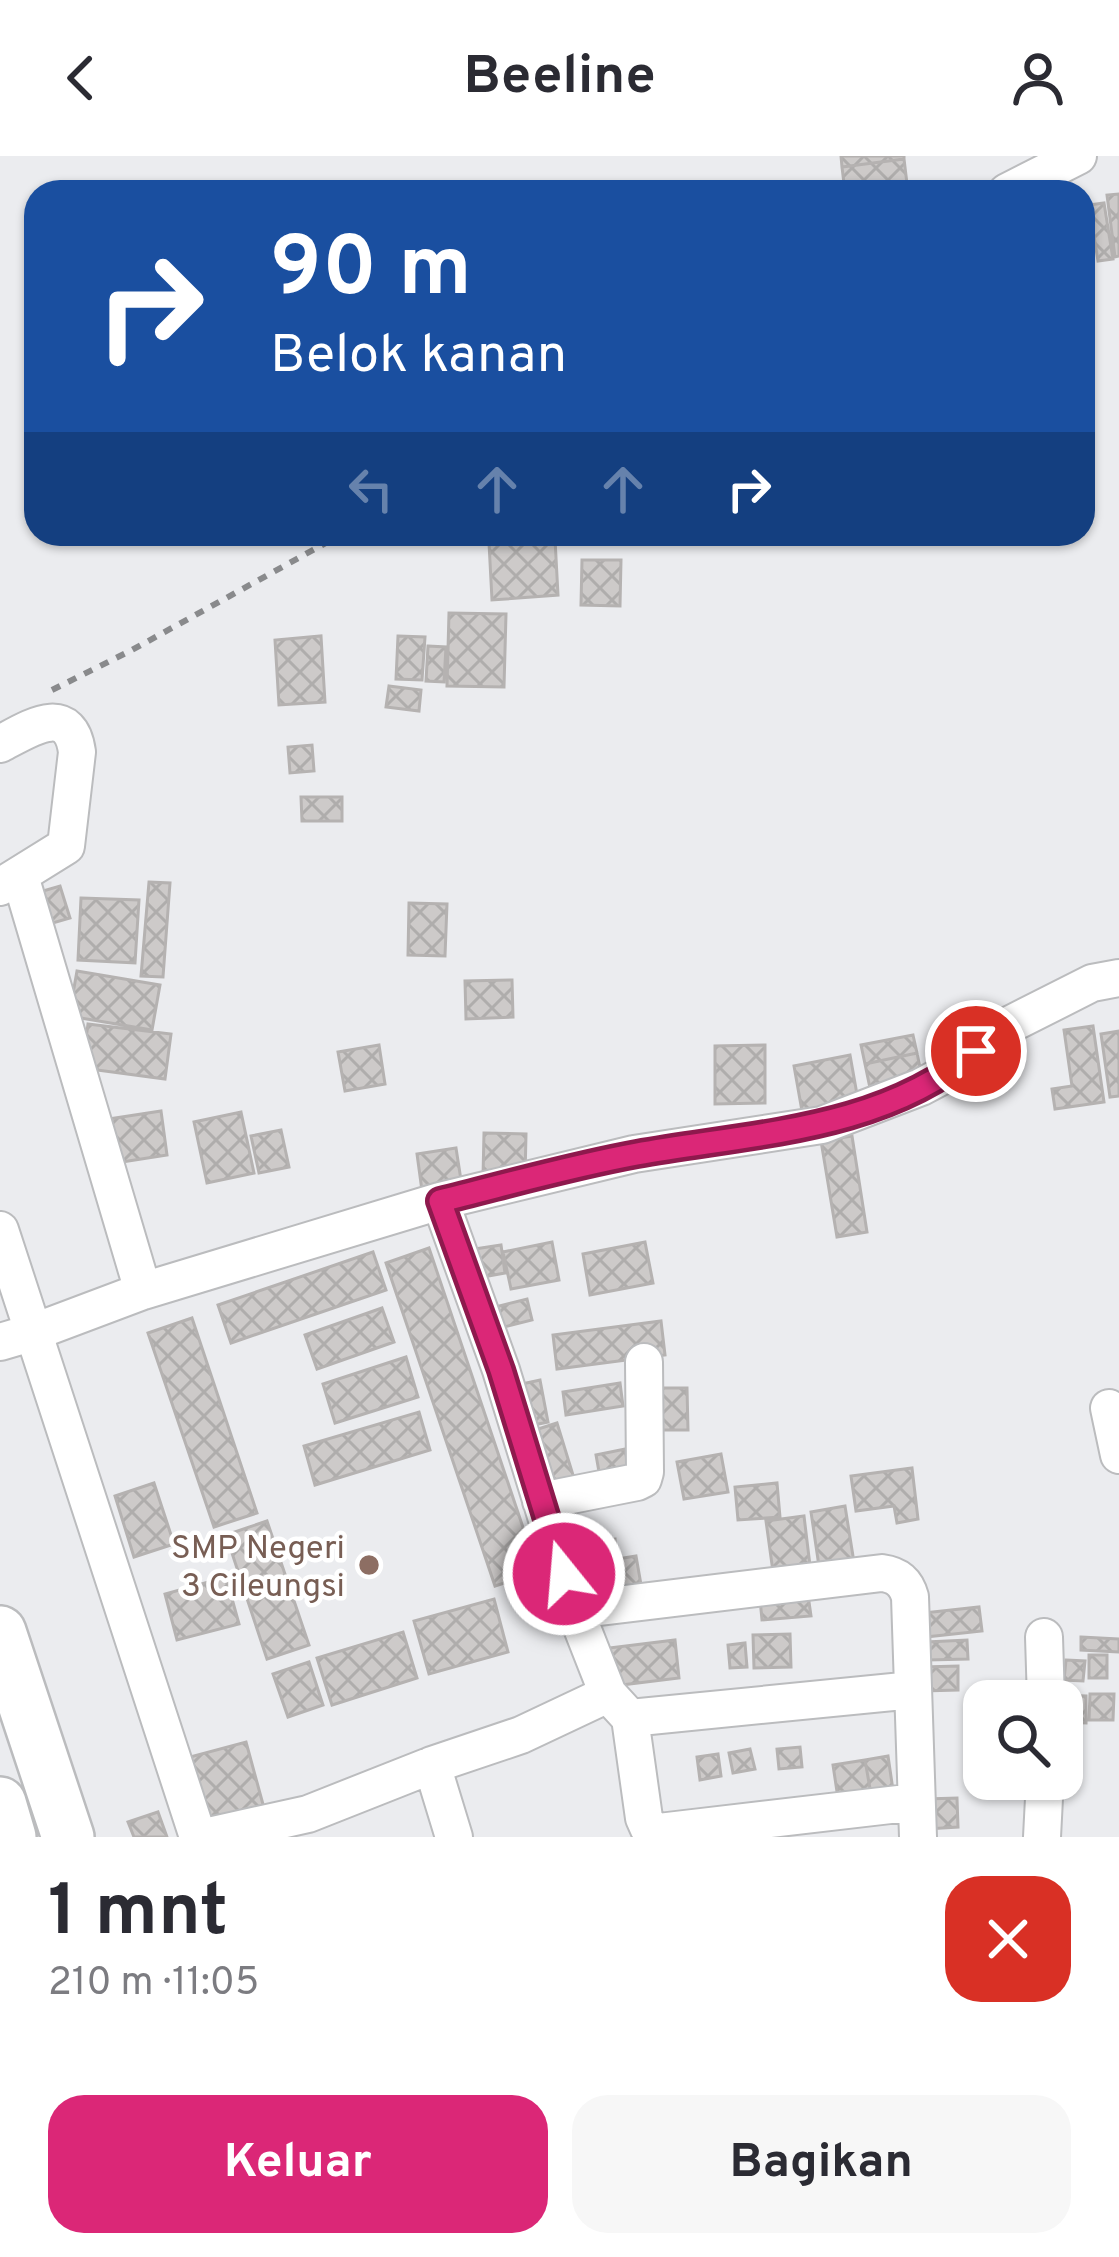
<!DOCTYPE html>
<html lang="id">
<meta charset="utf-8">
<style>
:root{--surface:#fff;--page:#f7f7f7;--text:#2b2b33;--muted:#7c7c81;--accent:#db2777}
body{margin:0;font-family:Overpass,sans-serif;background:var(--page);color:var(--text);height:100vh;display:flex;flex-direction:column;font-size:45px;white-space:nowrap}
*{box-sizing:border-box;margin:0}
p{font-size:39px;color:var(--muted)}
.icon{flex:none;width:66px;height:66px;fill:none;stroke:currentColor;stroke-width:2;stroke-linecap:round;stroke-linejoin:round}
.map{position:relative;height:1681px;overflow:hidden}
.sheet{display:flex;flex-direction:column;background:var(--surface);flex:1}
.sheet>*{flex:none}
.banner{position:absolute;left:24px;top:24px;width:1071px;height:366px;border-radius:36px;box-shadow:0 3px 9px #0004;background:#1a4fa0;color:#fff;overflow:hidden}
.controls{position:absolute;left:963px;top:1524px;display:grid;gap:24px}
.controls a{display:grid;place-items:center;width:120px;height:120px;border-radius:24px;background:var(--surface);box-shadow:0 3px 9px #0004;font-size:60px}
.pin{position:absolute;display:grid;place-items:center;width:102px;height:102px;color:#fff;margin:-51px;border:6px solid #fff;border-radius:50%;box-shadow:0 3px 12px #0007}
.me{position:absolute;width:132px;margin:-66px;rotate:343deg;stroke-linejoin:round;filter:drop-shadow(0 0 9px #0008)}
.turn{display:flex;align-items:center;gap:42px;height:252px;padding:0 48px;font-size:54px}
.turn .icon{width:156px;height:156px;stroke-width:2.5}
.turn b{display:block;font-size:84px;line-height:102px}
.lanes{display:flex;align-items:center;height:114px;padding:0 48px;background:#0003;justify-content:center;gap:60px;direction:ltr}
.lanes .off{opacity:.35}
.round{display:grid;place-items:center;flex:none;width:126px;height:126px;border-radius:36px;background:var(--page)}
.headline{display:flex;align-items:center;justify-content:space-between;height:204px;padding:0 48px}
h1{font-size:72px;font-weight:700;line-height:90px}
.primary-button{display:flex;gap:24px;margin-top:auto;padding:24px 48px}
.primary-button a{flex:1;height:138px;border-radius:36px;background:var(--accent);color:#fff;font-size:48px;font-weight:700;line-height:138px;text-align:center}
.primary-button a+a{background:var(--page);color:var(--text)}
header{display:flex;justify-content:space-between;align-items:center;height:156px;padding:0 48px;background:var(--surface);font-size:54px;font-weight:700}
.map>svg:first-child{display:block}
</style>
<header><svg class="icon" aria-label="back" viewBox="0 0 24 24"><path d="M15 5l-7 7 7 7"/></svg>Beeline<svg class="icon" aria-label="person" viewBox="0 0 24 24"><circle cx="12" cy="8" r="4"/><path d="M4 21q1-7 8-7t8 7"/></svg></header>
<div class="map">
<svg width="1119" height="1681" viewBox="0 0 1119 1681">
<defs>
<pattern id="building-cross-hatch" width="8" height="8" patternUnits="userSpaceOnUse" patternTransform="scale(3)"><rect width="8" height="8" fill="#cdcac9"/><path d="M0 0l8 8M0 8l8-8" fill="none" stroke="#afadac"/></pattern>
</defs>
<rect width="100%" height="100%" fill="#ebecef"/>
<!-- building -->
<path fill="url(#building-cross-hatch)" stroke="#b5b2b1" stroke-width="3" d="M841,0H904V3L842,11Z
M904,3L908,36H845L842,11Z
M1119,38V100L1115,101L1107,39Z
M1104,47L1113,103L1098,105L1089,49Z
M555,383L558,439L492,444L489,387Z
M582,404H621L620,450L581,449Z
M449,457L506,458L504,531L447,530Z
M321,480L325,546L279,549L275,484Z
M398,480L425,481L422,524L396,523Z
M428,490L446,491L444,526L426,525Z
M389,530L421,534L419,555L386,551Z
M312,589L314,615L290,617L288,591Z
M301,641H342V665H302Z
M149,726L170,727L163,821L141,820Z
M60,730L70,762L46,769L36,737Z
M81,742L139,744L135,807L78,804Z
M409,747L447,748L445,800L408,799Z
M77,815L160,829L152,874L69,860Z
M512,824L513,861L466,863L465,825Z
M88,868L171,878L165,923L82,912Z
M1093,870L1104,946L1055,953L1052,933L1072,930L1064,874Z
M1119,875V940L1110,941L1101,878Z
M913,879L917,897L865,908L861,889Z
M379,889L385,928L345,935L338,896Z
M765,889V947L715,948V890Z
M917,897L923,926L871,937L865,908Z
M850,899L858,944L802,955L794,910Z
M161,955L167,999L109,1008L102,964Z
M241,956L254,1017L207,1027L194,966Z
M281,974L289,1011L259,1017L251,980Z
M484,977L526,978L525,1021H483Z
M852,980L867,1076L837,1081L821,985Z
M456,992L463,1037L423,1042L417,998Z
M552,1086L559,1124L511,1133L503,1096Z
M645,1086L653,1127L590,1139L583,1098Z
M501,1089L505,1117L472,1123L468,1094Z
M429,1092L538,1416L495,1430L386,1107Z
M373,1096L386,1134L231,1187L218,1149Z
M527,1143L532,1164L496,1173L491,1152Z
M382,1152L394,1186L317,1213L305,1179Z
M192,1162L257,1357L214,1371L148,1177Z
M661,1165L665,1199L557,1213L553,1179Z
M406,1201L418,1241L335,1267L323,1228Z
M540,1224L548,1266L529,1270L522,1228Z
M620,1227L623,1250L566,1259L563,1236Z
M654,1232H687L688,1274H655Z
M419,1256L430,1294L315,1329L304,1290Z
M557,1267L577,1332L555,1339L535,1274Z
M625,1293L630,1321L601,1327L596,1299Z
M721,1298L728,1336L684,1343L677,1306Z
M912,1312L918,1363L897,1367L894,1350L856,1355L851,1320Z
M154,1327L174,1388L134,1401L115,1340Z
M777,1327L780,1361L738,1364L735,1331Z
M845,1350L856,1419L821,1424L811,1356Z
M804,1360L811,1418L774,1423L766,1365Z
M267,1365L309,1489L267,1503L226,1379Z
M615,1383V1401L589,1403L588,1384Z
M636,1400L643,1440L606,1447L599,1406Z
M598,1406L602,1437L572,1441L567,1410Z
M226,1421L239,1468L177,1484L165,1438Z
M808,1439L811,1460L762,1464L760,1443Z
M494,1443L508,1496L429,1518L414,1465Z
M979,1451L982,1475L916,1482L914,1458Z
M403,1476L417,1522L332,1549L317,1502Z
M790,1478L791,1511L754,1512L753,1479Z
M1081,1481L1119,1483V1496L1081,1494Z
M675,1484L679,1522L613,1530L609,1492Z
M967,1484L968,1503L928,1504L927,1486Z
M745,1487L747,1511L730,1512L728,1489Z
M1089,1499H1107V1522H1089Z
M1066,1504L1085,1505L1083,1525L1064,1524Z
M309,1506L323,1549L288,1561L273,1518Z
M958,1510V1534L923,1535V1511Z
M1026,1531L1027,1545H984V1571L979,1572L977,1533Z
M1090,1538H1114L1113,1564H1089Z
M1051,1539L1086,1540V1567L1062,1566V1545Z
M246,1586L264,1652L208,1668L190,1601Z
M800,1591L802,1611L779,1613L777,1593Z
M750,1593L755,1613L733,1617L729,1597Z
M718,1598L721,1620L700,1624L697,1601Z
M888,1600L894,1641L872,1644L865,1604Z
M865,1604L872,1644L839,1649L833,1609Z
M957,1642L958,1671L927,1673L926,1643Z
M158,1656L167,1681H134L128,1666Z"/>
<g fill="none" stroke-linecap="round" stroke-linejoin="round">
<defs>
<path id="street" d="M1007,36L1078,0
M0,588C27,574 70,544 77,596L66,690L0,731
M20,720L143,1135
M440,1045L501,1214L575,1454L608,1538L630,1562L644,1662L648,1671L659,1676L916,1646
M0,1074L198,1681
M0,1186L34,1176L143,1135L440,1045L634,998L822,969L921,931L955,913L1007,870L1092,827L1119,822
M1109,1252L1119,1299
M541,1345L637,1326L643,1323L645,1316L644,1206
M575,1454L882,1417C897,1419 906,1426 910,1441L918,1681
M1044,1481L1046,1545
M630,1562L913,1534
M432,1609L454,1681
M204,1681L308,1658L432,1609L521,1579L608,1538
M1042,1681L1045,1623"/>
<path id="secondary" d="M0,1476L68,1681
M0,1647L10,1681"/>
</defs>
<!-- street casing -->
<use href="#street" stroke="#bbbcbe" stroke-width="40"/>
<!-- secondary casing -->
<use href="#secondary" stroke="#bbbcbe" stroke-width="56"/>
<!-- path -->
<path stroke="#898a8c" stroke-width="6" stroke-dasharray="9 9" stroke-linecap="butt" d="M52,534L132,494L342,378"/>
<!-- street -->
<use href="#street" stroke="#fff" stroke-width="36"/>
<!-- secondary -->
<use href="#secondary" stroke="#fff" stroke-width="51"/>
</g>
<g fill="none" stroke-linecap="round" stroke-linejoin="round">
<defs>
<path id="route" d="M564,1418L501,1214L440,1045C505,1029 571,1010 637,998C753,977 881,975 976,895"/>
</defs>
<!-- route casing -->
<use href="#route" stroke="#8e194d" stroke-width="30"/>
<!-- route -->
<use href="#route" stroke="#db2777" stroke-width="21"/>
</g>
<!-- markers -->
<circle fill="#8d6e63" stroke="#fff" stroke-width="4.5" cx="369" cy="1409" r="12"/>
<g text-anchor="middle" stroke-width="9" stroke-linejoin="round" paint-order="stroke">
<!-- education labels -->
<g font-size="33" fill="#785e54" stroke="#fff" text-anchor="end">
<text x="345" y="1402">SMP Negeri<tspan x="345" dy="38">3 Cileungsi</tspan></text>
</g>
</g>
</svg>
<div class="controls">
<a><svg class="icon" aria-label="search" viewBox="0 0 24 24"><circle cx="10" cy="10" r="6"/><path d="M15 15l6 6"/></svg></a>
</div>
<div class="pin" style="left:976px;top:895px;background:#d93025"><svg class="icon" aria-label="arrive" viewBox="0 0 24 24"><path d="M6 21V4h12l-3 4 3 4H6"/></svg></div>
<svg class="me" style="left:564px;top:1418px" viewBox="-20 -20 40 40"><circle r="17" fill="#db2777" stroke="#fff" stroke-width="3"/><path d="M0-11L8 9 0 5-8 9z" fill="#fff"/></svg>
<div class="banner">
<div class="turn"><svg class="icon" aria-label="right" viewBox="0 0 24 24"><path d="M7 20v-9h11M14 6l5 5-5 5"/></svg><div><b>90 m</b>Belok kanan</div></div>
<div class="lanes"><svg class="icon off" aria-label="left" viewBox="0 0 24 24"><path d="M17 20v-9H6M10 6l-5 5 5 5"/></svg><svg class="icon off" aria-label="ahead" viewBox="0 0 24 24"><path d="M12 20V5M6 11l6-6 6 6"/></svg><svg class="icon off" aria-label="ahead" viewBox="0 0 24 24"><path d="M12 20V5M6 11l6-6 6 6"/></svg><svg class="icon" aria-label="right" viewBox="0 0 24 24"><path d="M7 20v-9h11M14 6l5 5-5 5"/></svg></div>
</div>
</div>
<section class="sheet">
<div class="headline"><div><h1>1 mnt</h1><p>210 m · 11:05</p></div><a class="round" style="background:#d93025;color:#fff"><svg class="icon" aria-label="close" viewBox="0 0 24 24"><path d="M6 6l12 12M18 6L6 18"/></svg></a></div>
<div class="primary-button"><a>Keluar</a><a>Bagikan</a></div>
</section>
